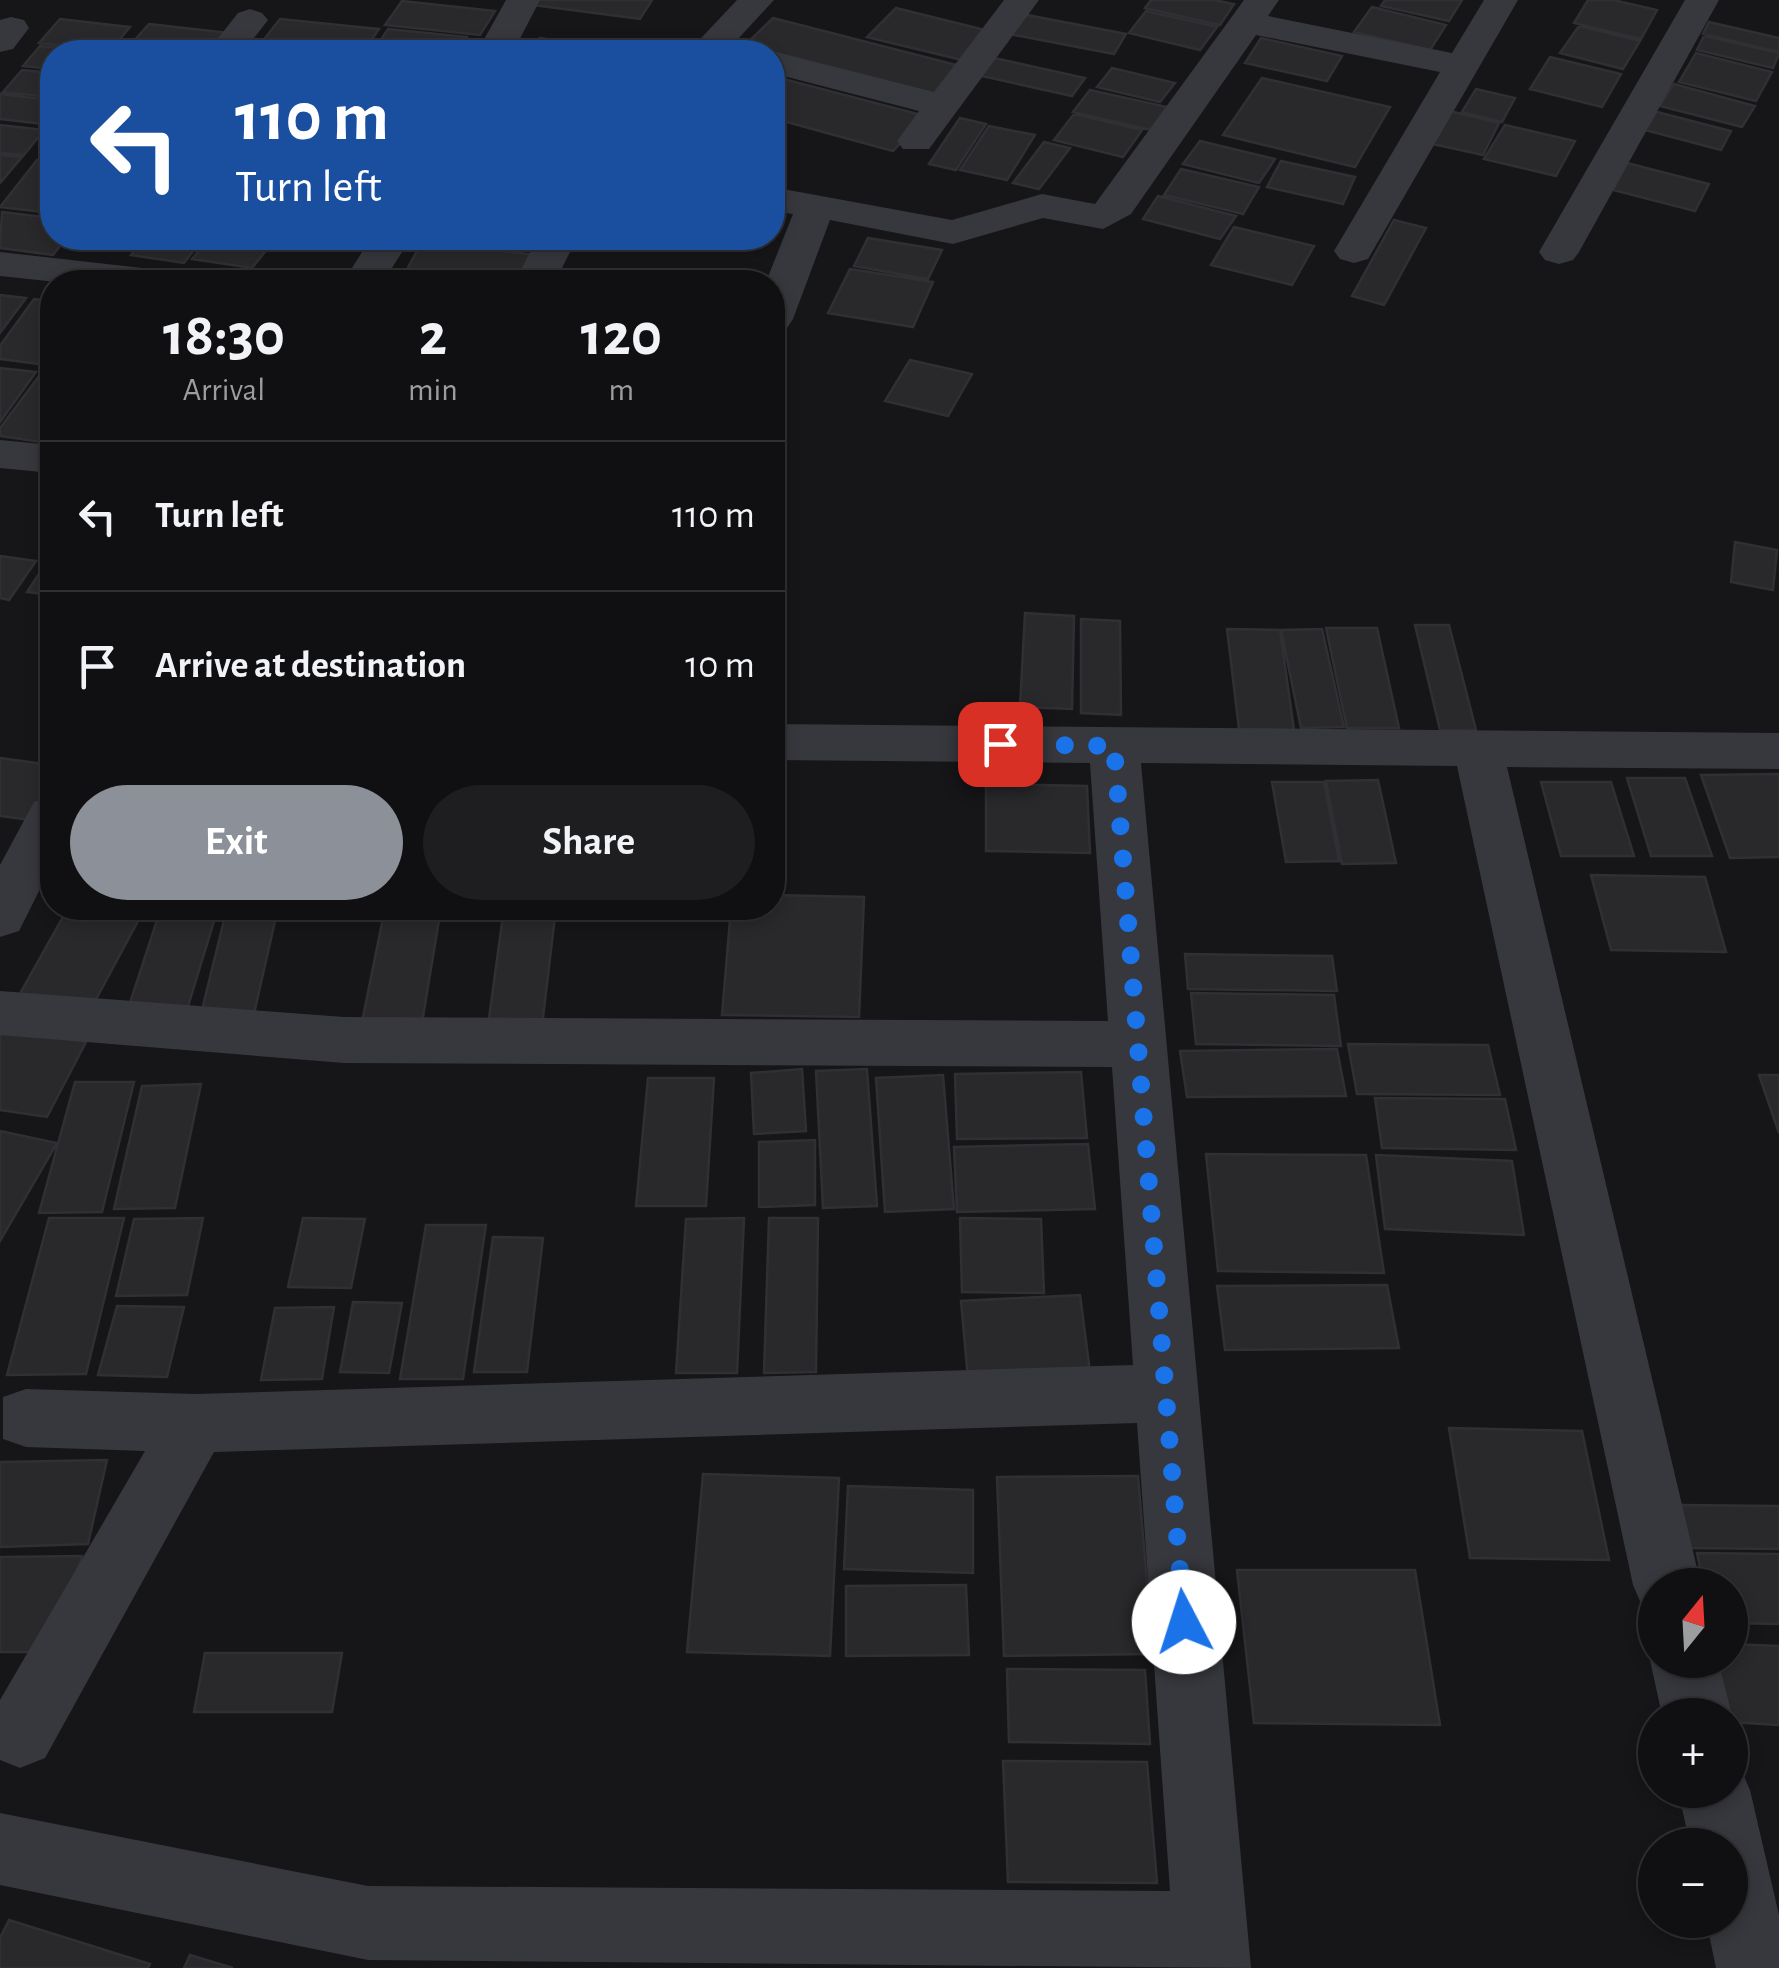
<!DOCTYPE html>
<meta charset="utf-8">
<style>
:root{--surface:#101012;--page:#1e1e20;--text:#f1f3f6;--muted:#9c9d9f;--line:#303032;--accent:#8c9099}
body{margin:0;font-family:"Alegreya Sans",sans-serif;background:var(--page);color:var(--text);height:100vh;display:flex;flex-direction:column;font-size:38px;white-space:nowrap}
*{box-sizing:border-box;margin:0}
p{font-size:32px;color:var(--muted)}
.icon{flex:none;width:55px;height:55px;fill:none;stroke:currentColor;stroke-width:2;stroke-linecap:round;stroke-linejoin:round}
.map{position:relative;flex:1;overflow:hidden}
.side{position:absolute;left:40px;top:270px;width:745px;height:650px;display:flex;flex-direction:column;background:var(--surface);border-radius:40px;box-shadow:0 5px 15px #0003,0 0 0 2px var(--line)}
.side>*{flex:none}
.guide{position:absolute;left:40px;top:40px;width:745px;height:210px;border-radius:40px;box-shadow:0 5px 15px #0003,0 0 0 2px var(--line);background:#1a4fa0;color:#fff;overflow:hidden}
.needle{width:65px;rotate:18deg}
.tools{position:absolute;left:1638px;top:1568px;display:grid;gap:20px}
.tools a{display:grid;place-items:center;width:110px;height:110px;border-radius:50%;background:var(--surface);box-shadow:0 5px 15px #0003,0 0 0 2px var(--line);font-size:50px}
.pin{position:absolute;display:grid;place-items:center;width:85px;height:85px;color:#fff;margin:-42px;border-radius:20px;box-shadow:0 5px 15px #0006}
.me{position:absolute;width:110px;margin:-55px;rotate:355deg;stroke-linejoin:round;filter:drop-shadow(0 0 8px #0008)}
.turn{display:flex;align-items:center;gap:35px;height:210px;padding:0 30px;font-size:45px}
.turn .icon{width:130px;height:130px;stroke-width:2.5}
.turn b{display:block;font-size:70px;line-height:85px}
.eta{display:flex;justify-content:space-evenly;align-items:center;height:170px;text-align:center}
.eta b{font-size:60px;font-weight:700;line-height:70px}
.cta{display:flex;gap:20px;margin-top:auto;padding:20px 30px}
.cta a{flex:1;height:115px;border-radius:60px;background:var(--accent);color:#fff;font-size:40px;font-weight:700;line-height:115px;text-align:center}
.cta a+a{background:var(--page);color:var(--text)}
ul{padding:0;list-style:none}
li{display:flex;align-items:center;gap:30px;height:150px;padding:0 30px;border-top:2px solid var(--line)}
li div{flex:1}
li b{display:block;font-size:38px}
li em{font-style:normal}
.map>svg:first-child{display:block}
</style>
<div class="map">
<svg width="1779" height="1968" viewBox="0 0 1779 1968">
<rect width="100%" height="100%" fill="#161618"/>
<!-- building -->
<path fill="#29292c" stroke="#303034" stroke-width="2.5" d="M536,0H652L640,19L533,5Z
M1151,0H1214L1234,4L1220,25L1145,8Z
M1385,0H1462L1449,21L1381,6Z
M1588,0H1613L1657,10L1641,39L1574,23Z
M402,1L495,11L480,35L385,25Z
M1372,7L1446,25L1430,50L1354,32Z
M896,8L989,31L962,60L867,37Z
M1146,11L1217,27L1200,50L1129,33Z
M1022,14L1126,34L1114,54L1009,34Z
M773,18L964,67L935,98L742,48Z
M60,19L130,27L110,51L39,43Z
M280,19L379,29L363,52L262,42Z
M1709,22L1779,38V52L1703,34Z
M149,24L229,33L214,52H124Z
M1579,26L1640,41L1623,69L1560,53Z
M388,29L467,37L458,52L374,50Z
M1704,36L1779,53V54L1773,68L1697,50Z
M540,38L609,49L606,52H530Z
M1261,38L1342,56L1327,81L1245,63Z
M271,45L346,52H265Z
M40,46L102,52H52V69L23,66Z
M1696,53L1772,72L1756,101L1679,82Z
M981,55L1085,78L1072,96L968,73Z
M1550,57L1621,74L1602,107L1530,89Z
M1112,68L1175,83L1160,102L1097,87Z
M22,70L52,73V97L3,92Z
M772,76L925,116L893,151L772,118Z
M1262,78L1390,107L1355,167L1223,135Z
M1674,84L1755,106L1742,127L1660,106Z
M1476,89L1515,98L1502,122L1462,112Z
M1090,90L1167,107L1151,130L1073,112Z
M0,94L52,100V125L0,119Z
M1450,111L1499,123L1483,155L1432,144Z
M1657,112L1731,131L1721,150L1645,130Z
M1074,114L1142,130L1123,157L1054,140Z
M960,118L986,124L956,170L929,164Z
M0,125L44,130L24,155L0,153Z
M1505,125L1575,141L1556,176L1484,159Z
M989,126L1035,135L1007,180L960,170Z
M1200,141L1275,159L1259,183L1183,164Z
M1044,142L1070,148L1039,189L1013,183Z
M0,155L22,157L0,183Z
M37,160L52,161V213L0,207Z
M1281,161L1355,177L1343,204L1267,187Z
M1627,163L1709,184L1695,211L1613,190Z
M1181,169L1259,187L1243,214L1164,195Z
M1158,196L1236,216L1220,239L1143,219Z
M2,212L52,218V238H66L53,255L0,248Z
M1394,220L1426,228L1384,305L1352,296Z
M1234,227L1314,246L1292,285L1211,265Z
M145,238H203L184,263L131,255Z
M210,238H276L252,268L192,259Z
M868,238L942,250L928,279L854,266Z
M422,242L537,255L523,282H400Z
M850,269L933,282L913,327L828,313Z
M0,295L26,298L0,333Z
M34,299L52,301V355L46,365L0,359V346Z
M910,360L972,374L948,416L885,401Z
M0,368L36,372L0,422Z
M45,368L52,369V436L48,443L0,436V428Z
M1735,542L1777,550L1773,590L1731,582Z
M52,554V595L27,592Z
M0,556L36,561L9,600L0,598Z
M1025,613L1074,616L1072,709L1020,707Z
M1081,619L1120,621L1121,715L1081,713Z
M1415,625H1449L1476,730H1440Z
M1326,628H1377L1399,728H1347Z
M1227,629L1280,630L1294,730L1239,729Z
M1322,629L1344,727L1301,728L1281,630Z
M0,758L52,765V795L38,821L0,816Z
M1779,774V857L1730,858L1701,775Z
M1627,778H1685L1712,856H1651Z
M1378,780L1396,863L1342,864L1326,781Z
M1272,782H1324L1339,861L1286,862Z
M1541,782H1611L1634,856H1561Z
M986,784L1087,786L1090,853L986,851Z
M1591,875L1705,877L1726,952L1611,950Z
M772,895L864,897L859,1017L722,1015L731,908H772Z
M68,908H145L86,1018L13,1006Z
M161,908H218L186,1013L127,1012Z
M227,908H278L253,1018H200Z
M385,908H441L422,1023L362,1022Z
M504,908H556L542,1026H488Z
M1185,954L1332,956L1337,991L1188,989Z
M1191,993L1334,995L1341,1046L1196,1044Z
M0,1028L86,1042L47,1117L0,1110Z
M1348,1044L1488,1045L1500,1095L1357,1094Z
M1337,1049L1346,1096L1187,1097L1180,1051Z
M802,1069L806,1131L754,1134L751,1073Z
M867,1069L877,1206L823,1208L816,1071Z
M1081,1072L1087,1138L957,1139L955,1074Z
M943,1075L954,1209L885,1212L876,1078Z
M1759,1075H1779V1133Z
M648,1078H714L706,1206H636Z
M75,1082H134L102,1212L39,1213Z
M201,1084L175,1208L114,1209L142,1086Z
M1375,1098L1505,1099L1516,1150L1382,1148Z
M0,1131L57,1143L0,1241Z
M815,1140V1205L759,1207V1142Z
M1088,1144L1095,1209L957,1212L954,1147Z
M1206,1154L1366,1155L1384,1273L1218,1271Z
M1376,1155L1512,1161L1524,1235L1385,1229Z
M49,1218H124L86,1374L7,1375Z
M203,1218L187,1295L116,1296L134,1219Z
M303,1218L365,1219L351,1288L288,1287Z
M744,1218L737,1373H676L686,1219Z
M769,1218H818L816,1372L764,1373Z
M960,1218L1041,1219L1044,1293L962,1292Z
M426,1225H486L463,1379H400Z
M493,1237L543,1238L527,1372H474Z
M1387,1285L1399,1348L1225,1350L1217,1286Z
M1080,1295L1090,1372L968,1379L961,1301Z
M353,1302L402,1303L389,1373L340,1372Z
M117,1306L184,1307L167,1377L98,1375Z
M334,1307L322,1379L261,1380L275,1308Z
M1449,1428L1582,1431L1609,1560L1470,1558Z
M107,1460L88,1544L0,1547V1462Z
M703,1474L839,1478L830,1656L687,1652Z
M1138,1476L1153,1654L1004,1656L997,1477Z
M848,1486L973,1490V1573L844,1569Z
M1679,1505L1779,1506V1549L1689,1548Z
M1697,1553L1779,1554V1624L1730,1623V1585H1704Z
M82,1556L58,1652H0V1557Z
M1237,1570H1415L1440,1725L1254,1723Z
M966,1585L969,1655L846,1656V1586Z
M1730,1644L1779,1646V1725L1730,1722L1715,1660H1730Z
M205,1653H342L332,1712H194Z
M1007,1669L1145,1670L1150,1744L1009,1742Z
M1003,1761L1147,1762L1157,1883L1008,1882Z
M9,1920L150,1964L148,1968H0V1938Z
M190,1955L233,1968H184Z"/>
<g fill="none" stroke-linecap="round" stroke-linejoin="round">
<!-- minor -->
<path fill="#37383d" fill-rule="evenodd" d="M506,0H540L513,52H477Z
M737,0H774L726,52H688Z
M1004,0H1039L929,149H903L897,141L919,111L772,73V52H767L772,51L934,92Z
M1244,0H1279L1268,16L1452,53L1484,0H1518L1368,259L1354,263L1340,259L1334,251L1440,72L1256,35L1131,214L1103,229L1043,218L953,244L830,220L793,319L787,328L772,331V282H766L793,214L772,211V187L952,220L1042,194L1095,204Z
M1685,0H1719L1579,252L1573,260L1559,264L1545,260L1539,252Z
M250,9L262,13L268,20L243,52H207L238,13Z
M11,17L24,20L29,28L13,49L0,52V20Z
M371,238H411L383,282H343Z
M537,238H577L555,282H515Z
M0,252L160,270L174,273L180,282H57L0,276Z
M0,440L52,445V473L0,468Z
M772,724L1779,733V769L1507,767L1701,1585H1655V1613L1643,1608L1633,1585L1457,766L1141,763L1251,1968L368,1960L0,1885V1813L368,1886L1170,1891L1137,1423L214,1452L45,1758L20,1768L0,1760V1700L145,1451L26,1447L3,1439V1397L26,1389L196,1394L1133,1365L1112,1067L344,1063L0,1035V991L344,1017L1108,1021L1090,763L772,760Z
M52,796V865L19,931L0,937V865L34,802Z
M1655,1647V1660H1718L1732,1715L1730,1720V1715H1662L1650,1660Z
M1730,1761L1739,1765L1750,1790L1779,1915V1968H1716L1706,1920H1730V1845H1690L1678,1790H1730Z"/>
</g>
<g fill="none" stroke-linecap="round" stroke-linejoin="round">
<!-- route -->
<path stroke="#1a73e8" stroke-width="18" stroke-dasharray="0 32.4" d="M1000,744L1114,746L1184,1622"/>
</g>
</svg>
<div class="tools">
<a><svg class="needle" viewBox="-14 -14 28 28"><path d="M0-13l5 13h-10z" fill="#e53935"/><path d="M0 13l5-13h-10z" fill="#9c9d9f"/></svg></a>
<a>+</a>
<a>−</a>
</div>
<div class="pin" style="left:1000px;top:744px;background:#d93025"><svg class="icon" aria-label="arrive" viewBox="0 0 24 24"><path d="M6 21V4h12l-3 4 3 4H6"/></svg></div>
<svg class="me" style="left:1184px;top:1622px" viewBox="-20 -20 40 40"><circle r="19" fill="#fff"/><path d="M0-13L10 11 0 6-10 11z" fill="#1a73e8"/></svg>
<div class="guide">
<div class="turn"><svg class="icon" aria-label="left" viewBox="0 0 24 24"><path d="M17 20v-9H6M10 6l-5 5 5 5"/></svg><div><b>110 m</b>Turn left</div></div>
</div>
<section class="side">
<div class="eta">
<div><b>18:30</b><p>Arrival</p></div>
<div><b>2</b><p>min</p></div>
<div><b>120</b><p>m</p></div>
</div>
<ul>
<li><svg class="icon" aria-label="left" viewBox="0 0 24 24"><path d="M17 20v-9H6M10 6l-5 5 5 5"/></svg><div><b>Turn left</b></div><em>110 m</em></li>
<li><svg class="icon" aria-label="arrive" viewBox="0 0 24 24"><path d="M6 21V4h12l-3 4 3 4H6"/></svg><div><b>Arrive at destination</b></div><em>10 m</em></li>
</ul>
<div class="cta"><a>Exit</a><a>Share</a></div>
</section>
</div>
